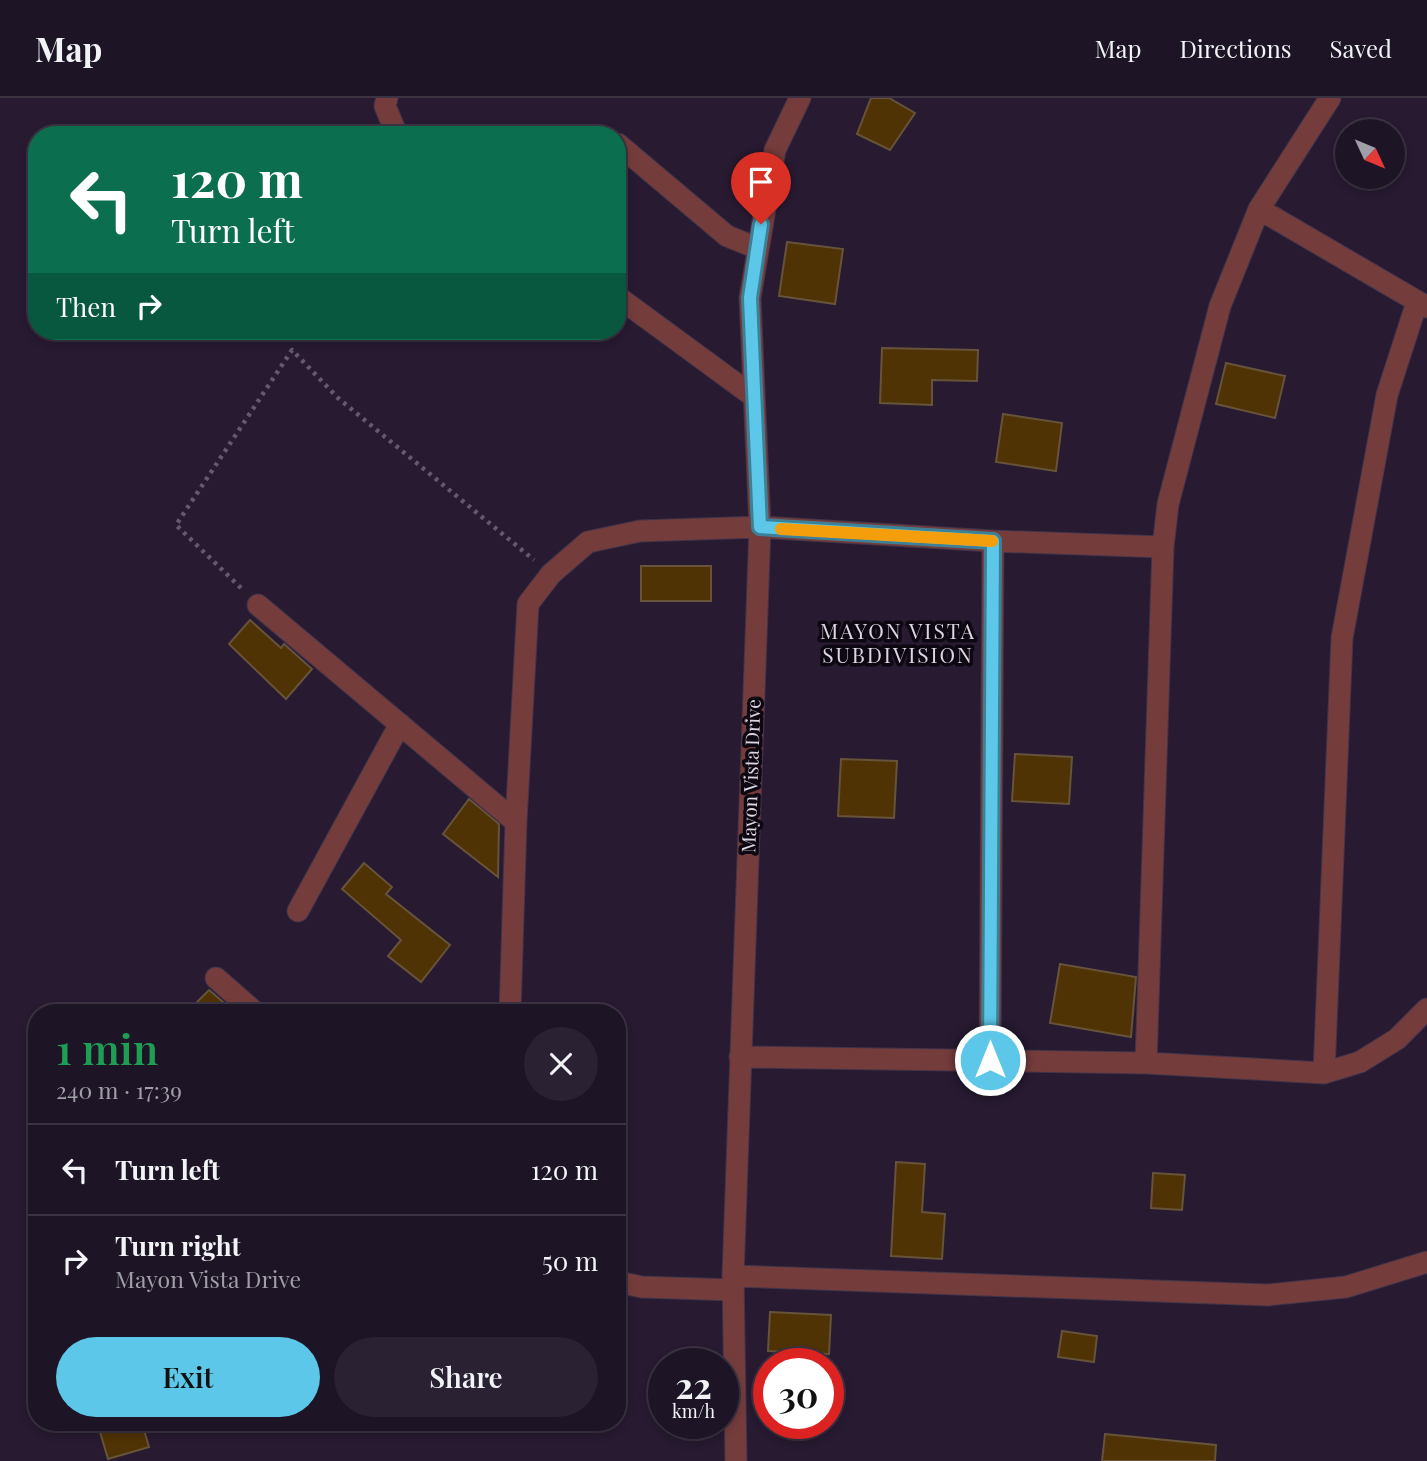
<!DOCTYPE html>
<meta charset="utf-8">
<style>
:root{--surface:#1d1425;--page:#2a2132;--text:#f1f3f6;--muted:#a09ea7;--line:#3b3342;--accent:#5cc7e8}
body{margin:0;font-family:"Playfair Display",serif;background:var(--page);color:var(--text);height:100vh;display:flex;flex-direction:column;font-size:26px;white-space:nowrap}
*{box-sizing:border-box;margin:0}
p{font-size:23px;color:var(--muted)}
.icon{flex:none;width:38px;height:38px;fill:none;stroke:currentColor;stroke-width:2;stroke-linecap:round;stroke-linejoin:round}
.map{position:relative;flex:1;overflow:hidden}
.panel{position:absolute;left:28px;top:906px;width:598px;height:427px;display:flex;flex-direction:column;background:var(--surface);border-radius:28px;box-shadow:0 4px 10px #0003,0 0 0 2px var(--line)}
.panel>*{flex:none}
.hud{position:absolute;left:28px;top:28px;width:598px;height:214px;border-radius:28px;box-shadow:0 4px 10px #0003,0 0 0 2px var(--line);background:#0b6e4f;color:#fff;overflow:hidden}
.needle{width:46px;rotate:134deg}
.tools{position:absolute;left:1335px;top:21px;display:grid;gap:14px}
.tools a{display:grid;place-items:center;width:70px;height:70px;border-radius:50%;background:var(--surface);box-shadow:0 4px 10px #0003,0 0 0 2px var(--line);font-size:35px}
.speed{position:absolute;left:648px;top:1250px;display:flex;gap:14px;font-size:35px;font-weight:700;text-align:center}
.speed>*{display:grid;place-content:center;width:91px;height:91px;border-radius:50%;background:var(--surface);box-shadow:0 4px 10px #0003,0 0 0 2px var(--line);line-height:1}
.speed small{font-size:18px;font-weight:400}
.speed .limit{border:10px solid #d22;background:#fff;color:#111}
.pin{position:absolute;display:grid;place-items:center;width:60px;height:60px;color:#fff;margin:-72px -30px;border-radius:50% 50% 50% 0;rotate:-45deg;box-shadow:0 0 7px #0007}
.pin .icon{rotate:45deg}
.me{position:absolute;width:77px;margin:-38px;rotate:0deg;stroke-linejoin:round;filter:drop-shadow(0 0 5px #0008)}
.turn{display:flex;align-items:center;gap:24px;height:147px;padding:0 28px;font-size:32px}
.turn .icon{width:91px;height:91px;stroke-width:2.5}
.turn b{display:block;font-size:49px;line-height:60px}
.then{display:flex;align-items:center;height:66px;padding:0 28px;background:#0003;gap:14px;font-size:26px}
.round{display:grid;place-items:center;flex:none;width:74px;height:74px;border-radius:37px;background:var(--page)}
.overview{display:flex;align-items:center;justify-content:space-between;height:119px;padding:0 28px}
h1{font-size:42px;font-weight:600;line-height:52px;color:#1e9e55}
.action{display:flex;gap:14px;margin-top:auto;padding:14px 28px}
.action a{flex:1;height:80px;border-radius:42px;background:var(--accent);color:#111;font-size:28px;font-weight:600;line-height:80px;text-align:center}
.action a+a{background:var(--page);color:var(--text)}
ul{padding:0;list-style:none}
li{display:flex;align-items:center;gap:21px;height:91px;padding:0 28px;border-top:2px solid var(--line)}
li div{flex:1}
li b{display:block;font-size:26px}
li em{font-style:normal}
header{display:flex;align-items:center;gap:42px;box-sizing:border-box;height:98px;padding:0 35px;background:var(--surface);border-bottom:2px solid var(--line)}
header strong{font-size:33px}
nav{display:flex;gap:38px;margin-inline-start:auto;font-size:24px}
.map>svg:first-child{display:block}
</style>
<header>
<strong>Map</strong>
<nav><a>Map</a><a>Directions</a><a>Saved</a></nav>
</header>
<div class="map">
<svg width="1427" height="1363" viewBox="0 0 1427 1363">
<rect width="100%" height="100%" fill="#271a31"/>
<!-- building -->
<path fill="#4f3305" stroke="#66533a" stroke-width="2" d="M871,0H889L915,15L890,52L857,36Z
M787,144L843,151L835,206L779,198Z
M882,250L978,252L977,283L932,282V307L880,305Z
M1226,265L1285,278L1275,320L1216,306Z
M1003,316L1062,325L1056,373L996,364Z
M641,468H711V503H641Z
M250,522L281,550L284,546L312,571L286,601L229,546Z
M1015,656L1072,659L1069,706L1012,703Z
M841,661L897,663L894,720L838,718Z
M469,701L499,726L498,779L443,736Z
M364,765L392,789L386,796L450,847L421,884L388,858L401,842L342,791Z
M1060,866L1136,879L1131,939L1050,925Z
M209,892L236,915H186Z
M896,1064L925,1066L922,1114L945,1116L942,1161L891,1158Z
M1153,1075L1185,1077L1182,1112L1151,1110Z
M770,1214L831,1217L829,1256L768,1253Z
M1062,1233L1097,1238L1094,1264L1058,1259Z
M131,1325H142L149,1349L108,1361L100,1334Z
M1105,1336L1216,1347L1215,1363H1102Z"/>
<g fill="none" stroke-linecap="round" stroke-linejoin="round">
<defs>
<path id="minor" d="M387,0L385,8L397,37
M618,46L727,138L757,150
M1259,111L1427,209
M618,199L753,298
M258,507L516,724
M298,813L400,626
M216,880L256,915
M510,915L516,724L528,506L551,476L588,444L640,433L760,429L993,443L1163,449
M740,959L1146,965L1324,975L1360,964L1397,941L1427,911
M990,962L993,443
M1146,965L1163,449L1168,406L1220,208L1259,111L1330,0
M1324,975L1342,540L1387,297L1417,204
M733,1178L1268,1197L1346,1189L1427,1164
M618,1184L642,1189L733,1192
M736,1363L733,1178L760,429L750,200L775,52L800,0"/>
</defs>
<!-- minor casing -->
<use href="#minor" stroke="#40344a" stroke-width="23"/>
<!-- path -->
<path stroke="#64596d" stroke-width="4.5" stroke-dasharray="3.5 5" stroke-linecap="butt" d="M241,490L176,427L292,252L338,300L534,462"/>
<!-- minor -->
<use href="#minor" stroke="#753c3c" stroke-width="21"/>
</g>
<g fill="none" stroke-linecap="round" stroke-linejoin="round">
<defs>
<path id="route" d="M761,126L750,200L760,429L993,443L990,962"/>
</defs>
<!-- route casing -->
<use href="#route" stroke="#3c8197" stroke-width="18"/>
<!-- route -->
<use href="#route" stroke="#5cc7e8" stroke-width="12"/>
<!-- slow -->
<path stroke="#f59e0b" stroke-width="12" d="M781,431L992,443"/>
</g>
<g text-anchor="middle" stroke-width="7" stroke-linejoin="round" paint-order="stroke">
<!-- street labels -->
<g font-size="19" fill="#ddd5e4" stroke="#0d0711">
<text transform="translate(751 678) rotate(-88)" y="7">Mayon Vista Drive</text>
</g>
<!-- neighbourhood labels -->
<g font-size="21" letter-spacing="2" fill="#ddd5e4" stroke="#0d0711">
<text x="898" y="541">MAYON VISTA<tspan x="898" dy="24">SUBDIVISION</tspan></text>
</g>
</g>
</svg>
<div class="tools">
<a><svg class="needle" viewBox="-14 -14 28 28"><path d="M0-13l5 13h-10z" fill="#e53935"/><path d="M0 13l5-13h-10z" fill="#a09ea7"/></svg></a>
</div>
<div class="speed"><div>22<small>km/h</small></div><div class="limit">30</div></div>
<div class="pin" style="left:761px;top:126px;background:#d93025"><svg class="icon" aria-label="arrive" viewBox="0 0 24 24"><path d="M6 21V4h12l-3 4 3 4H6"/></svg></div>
<svg class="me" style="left:990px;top:962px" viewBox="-20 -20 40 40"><circle r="17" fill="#5cc7e8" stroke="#fff" stroke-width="3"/><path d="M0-11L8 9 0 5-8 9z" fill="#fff"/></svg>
<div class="hud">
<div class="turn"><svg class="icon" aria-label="left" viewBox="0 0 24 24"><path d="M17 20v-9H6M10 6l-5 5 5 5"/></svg><div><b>120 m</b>Turn left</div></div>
<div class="then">Then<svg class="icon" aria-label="right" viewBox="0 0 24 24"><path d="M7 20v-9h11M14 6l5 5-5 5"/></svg></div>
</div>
<section class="panel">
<div class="overview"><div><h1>1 min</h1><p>240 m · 17:39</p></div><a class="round"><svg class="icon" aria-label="close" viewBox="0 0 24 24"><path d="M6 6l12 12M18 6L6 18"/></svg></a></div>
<ul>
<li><svg class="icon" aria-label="left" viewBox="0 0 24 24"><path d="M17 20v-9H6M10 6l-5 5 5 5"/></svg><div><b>Turn left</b></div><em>120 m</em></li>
<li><svg class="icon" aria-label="right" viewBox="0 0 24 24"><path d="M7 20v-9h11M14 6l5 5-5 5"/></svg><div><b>Turn right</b><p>Mayon Vista Drive</p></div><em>50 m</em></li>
</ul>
<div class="action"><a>Exit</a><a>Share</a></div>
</section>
</div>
